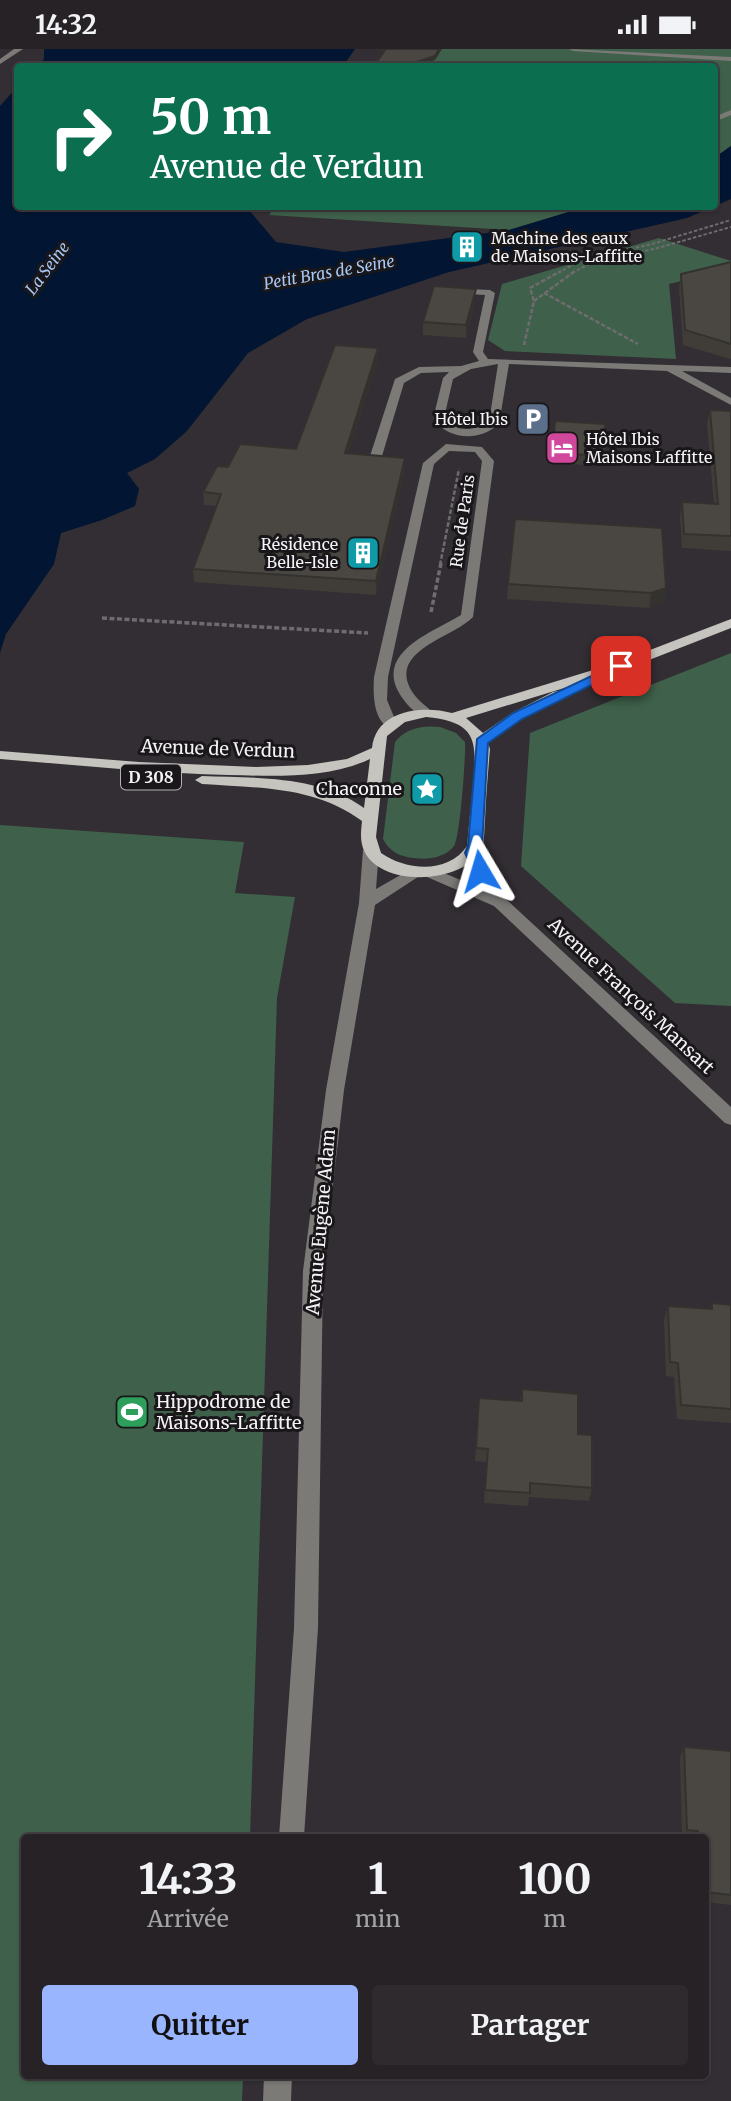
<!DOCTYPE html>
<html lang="fr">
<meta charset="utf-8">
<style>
:root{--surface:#262226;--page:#2e2a2e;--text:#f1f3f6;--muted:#a4a4a7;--line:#423f43;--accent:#99b5fd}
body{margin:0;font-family:Merriweather,serif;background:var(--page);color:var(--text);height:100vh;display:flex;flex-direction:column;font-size:26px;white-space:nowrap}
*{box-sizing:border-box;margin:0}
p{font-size:23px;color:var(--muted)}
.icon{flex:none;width:38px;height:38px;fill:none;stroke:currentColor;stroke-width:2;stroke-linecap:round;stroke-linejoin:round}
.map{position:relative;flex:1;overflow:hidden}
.details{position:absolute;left:21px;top:1785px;width:688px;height:245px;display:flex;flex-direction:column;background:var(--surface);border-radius:7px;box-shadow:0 2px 5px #0004,0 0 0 2px var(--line)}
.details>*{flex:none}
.guide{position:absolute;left:14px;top:14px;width:704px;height:147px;border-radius:7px;box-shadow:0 2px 5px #0004,0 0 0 2px var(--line);background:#0b6e4f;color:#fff;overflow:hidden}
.pin{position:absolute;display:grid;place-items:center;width:60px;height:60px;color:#fff;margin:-30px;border-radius:14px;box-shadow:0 4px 10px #0006}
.me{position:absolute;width:77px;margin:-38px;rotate:353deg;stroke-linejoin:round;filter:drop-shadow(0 0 5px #0008)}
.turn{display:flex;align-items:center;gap:24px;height:147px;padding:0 21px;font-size:32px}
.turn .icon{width:91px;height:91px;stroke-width:2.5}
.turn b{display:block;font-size:49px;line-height:60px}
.eta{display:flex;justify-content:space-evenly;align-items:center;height:119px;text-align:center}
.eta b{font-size:42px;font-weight:700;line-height:49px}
.primary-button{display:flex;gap:14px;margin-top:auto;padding:14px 21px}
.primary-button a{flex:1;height:80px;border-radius:7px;background:var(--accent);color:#111;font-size:28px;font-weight:700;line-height:80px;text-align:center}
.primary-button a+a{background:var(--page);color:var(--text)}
.status{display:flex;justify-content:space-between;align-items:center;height:49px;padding:0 35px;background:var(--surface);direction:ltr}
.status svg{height:19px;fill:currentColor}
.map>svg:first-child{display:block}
</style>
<div class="status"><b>14:32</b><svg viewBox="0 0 49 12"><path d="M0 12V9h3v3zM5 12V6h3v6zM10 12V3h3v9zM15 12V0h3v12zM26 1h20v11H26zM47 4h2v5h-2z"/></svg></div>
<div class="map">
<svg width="731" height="2052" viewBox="0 0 731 2052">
<rect width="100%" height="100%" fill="#322e33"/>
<!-- green -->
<path fill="#3f604a" d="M386,0H731V97L714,109V18H373Z
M275,158H585L509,181L269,166Z
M659,189L731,212V220L669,235L676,310L505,302L488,291L502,235Z
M731,604V957L675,954L521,817L530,684Z
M440,678L456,684L465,693C466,706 460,789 454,797C445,809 427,811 414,809C400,808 389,802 383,790L395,693C406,679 423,676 440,678Z
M0,776L244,793L235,844L295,848L277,949L250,1788H24V2026L243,2027L242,2052H0Z"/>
<!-- water -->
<path fill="#021532" d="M44,0H355L343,17H37L44,10Z
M17,38L18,158H251L249,161L276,193L344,203L509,181L585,158H714V109L731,97V150L687,169L449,223L307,270L248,304L187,382L155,410L127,424L139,440L135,457L102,471L61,484L54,515L6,585L0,604V57Z"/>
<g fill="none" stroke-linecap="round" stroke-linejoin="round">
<!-- path-far2 -->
<path stroke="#6f6c70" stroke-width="2" stroke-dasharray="3.5 2" stroke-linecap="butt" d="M558,224L579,212L652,195L731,171
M572,224L593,213L654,200L731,178"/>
<!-- path-far1 -->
<path stroke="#6f6c70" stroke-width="2.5" stroke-dasharray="4.5 2" stroke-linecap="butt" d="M544,244L638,295
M534,252L575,222
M524,296L534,252L530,239L561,222
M440,516L459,420"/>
<!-- path -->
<path stroke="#6f6c70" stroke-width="3.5" stroke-dasharray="5 2.5" stroke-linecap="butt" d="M431,563L441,514
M102,569L368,584"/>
<!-- minor -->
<path fill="#7b7a77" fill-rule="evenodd" d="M14,0H23L0,15V10Z
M569,0L731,8V12L573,2Z
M731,61V66L714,73V68Z
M449,239L490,241L495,244L483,303L488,310L731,318V324L682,322L731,349V356L667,322L509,315L499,375C479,393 449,391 433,370L443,329L449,323L421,324L404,334L382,407L372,409L370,407L395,330L419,318L461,317L479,312L473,303L485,246L452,244L447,241ZM498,315L489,373C472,382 458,384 444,369L453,330L471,320Z
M446,395L482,398L494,412L473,568C453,589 385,602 413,644C418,652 427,657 433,664L426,668C414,665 404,653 398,642C377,602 435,582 461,566L482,412L475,403L449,402L434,415L388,628L387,651L397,675L390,679C373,672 373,644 374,628L423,414Z
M371,796L379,801L376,840L411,820H421L424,824L375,856L344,1041L323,1222L318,1579L304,1788H279L294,1579L303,1222L326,1041L359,854L363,801Z
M471,799L476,800L496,837L508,852L731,1058V1076L725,1074L494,857L427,828L424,824L432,819L482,840L463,804Z
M264,2026H292L291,2052H263Z"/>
<!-- major -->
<path fill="#c6c4be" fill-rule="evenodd" d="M731,570V579L626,620L466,669L483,684L512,664L553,643L558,642L565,646L522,670L488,694L490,700C488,724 486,747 485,771C484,779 485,790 482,798C467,836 377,840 363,799C360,790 361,782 362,772C315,737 259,739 202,735L195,731L202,727C255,729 319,726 364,759L370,710C327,730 275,727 228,726C152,724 76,716 0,710V702L139,713L256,718L308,716L347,710L372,699C376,661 422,656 452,664L616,614ZM426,668C477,673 477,691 473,736C471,756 469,776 467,797C448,825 407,822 381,804L376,788L387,687L405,673Z"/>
</g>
<!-- wall -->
<path fill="#403d39" d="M731,213V310L727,309L683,296L679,239L681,225Z
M475,253L466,289L423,286V273Z
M378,311L349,404L405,422L376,546L194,533L193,520L217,457L204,456L203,443L228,418L296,400Z
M710,361L731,362V502L682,499L680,468L682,453L714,455L707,375Z
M555,372L605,407L604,417L552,414Z
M508,535L666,539L664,553L649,559L507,550Z
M712,1254L731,1256V1374L677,1370L674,1328L666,1327L664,1271L668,1257L710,1260Z
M522,1340L578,1385L592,1439L589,1452L529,1448L528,1457L484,1454L486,1413L475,1412L479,1349L520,1352Z
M684,1698L731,1702V1856L705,1853V1788H682L680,1708Z"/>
<!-- shaded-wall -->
<path fill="#34322e" d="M439,0H442L435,11L414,18H401Z
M476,240L475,253L466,289V276Z
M378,299V311L345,417V404Z
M405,409V422L376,546V532Z
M666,539L664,553L649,559L651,544Z"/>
<!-- building -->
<path fill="#4a4742" stroke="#34322e" stroke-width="2" d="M386,0H439L435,7L401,18H373Z
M731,213V295L685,281L681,225Z
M434,237L476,240L466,276L423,273Z
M335,296L378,299L345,404L405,409L376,532L193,520L221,445L203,443L217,417L228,418L240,395L296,400Z
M710,361L731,362V487L684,485L682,453L718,455Z
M555,372L605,375V407L553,404Z
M515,470L662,479L666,539L651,544L508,535Z
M712,1254L731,1256V1360L681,1356L678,1314L670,1313L668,1257L712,1260Z
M522,1340L578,1345V1385L592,1386V1439L530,1434V1444L485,1441L488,1400L476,1399L479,1349L522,1352Z
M684,1698L731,1702V1846L705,1843V1788H698V1782L687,1781Z"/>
<!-- route -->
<path fill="#1a73e8" stroke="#114b97" stroke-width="2" d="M621,613L626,614V619L522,670L488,694L482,797L478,804L487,822L480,827L475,825L465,804L468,797L477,690L513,664Z"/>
<!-- icons -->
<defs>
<symbol id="building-square" viewBox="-11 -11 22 22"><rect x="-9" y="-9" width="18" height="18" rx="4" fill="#0f9aa8" stroke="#191719"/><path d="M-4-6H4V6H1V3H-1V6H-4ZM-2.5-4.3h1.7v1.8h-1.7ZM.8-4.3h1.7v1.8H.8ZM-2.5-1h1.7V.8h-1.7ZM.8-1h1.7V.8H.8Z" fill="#fff"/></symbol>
<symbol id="parking-square" viewBox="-11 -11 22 22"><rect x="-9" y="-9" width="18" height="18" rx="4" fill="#5c6f8a" stroke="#191719"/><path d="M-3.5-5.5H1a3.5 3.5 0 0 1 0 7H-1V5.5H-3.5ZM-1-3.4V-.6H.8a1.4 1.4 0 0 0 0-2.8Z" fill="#fff"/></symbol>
<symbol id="hotel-square" viewBox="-11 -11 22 22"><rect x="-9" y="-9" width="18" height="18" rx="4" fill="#d1479c" stroke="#191719"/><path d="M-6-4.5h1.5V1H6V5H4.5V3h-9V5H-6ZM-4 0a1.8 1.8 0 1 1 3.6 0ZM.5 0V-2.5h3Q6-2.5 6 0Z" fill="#fff"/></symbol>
<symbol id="sight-square" viewBox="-11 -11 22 22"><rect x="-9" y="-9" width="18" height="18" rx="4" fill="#0f9aa8" stroke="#191719"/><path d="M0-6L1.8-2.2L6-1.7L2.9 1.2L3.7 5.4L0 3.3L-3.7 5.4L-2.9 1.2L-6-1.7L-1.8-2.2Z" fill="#fff"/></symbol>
<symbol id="stadium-square" viewBox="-11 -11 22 22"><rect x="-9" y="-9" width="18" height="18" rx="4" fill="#2e9e5b" stroke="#191719"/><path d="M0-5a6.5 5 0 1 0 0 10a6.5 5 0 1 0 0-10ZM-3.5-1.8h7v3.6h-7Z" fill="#fff"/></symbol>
</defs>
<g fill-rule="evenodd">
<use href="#building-square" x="448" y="179" width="38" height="38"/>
<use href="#parking-square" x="514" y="351" width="38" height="38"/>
<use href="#hotel-square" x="543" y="380" width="38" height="38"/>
<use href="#building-square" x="344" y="485" width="38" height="38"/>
<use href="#sight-square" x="408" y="721" width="38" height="38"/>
<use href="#stadium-square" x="113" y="1344" width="38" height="38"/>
</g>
<g text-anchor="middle" stroke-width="6" stroke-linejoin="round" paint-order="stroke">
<!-- far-poi labels -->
<g font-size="16" fill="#f6f3f6" stroke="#191719" text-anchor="start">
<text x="491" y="195">Machine des eaux<tspan x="491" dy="18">de Maisons-Laffitte</tspan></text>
<text x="508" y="376" text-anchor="end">Hôtel Ibis</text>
<text x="586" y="396">Hôtel Ibis<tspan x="586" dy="18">Maisons Laffitte</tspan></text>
<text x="338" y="501" text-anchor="end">Résidence<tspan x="338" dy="18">Belle-Isle</tspan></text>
</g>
<!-- far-water labels -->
<g font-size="16" font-style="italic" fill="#a7c7f6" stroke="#191719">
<text transform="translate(47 219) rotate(-53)" y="6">La Seine</text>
<text transform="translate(329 223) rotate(-10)" y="6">Petit Bras de Seine</text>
</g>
<!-- far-street labels -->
<g font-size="16" fill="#f6f3f6" stroke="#191719">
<text transform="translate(462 472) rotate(-82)" y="6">Rue de Paris</text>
</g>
<!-- shield labels -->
<rect fill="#191719" stroke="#b4b1b4" stroke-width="2" x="121" y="715.5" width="60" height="25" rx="5"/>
<g font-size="16" font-weight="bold" fill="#f6f3f6">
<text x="151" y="734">D 308</text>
</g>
<!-- street labels -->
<g font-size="18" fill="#f6f3f6" stroke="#191719">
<text transform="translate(218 700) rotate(2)" y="6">Avenue de Verdun</text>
<text transform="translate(631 947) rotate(43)" y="6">Avenue François Mansart</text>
<text transform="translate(321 1173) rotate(-85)" y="6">Avenue Eugène Adam</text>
</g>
<!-- poi labels -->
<g font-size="18" fill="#f6f3f6" stroke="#191719" text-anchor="end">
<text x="402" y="746">Chaconne</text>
<text x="156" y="1359" text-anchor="start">Hippodrome de<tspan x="156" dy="21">Maisons-Laffitte</tspan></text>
</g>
</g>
</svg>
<div class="pin" style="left:621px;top:617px;background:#d93025"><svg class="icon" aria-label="arrive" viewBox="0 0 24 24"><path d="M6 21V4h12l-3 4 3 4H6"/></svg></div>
<svg class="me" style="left:480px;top:822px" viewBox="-20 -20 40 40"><path d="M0-17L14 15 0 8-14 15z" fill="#1a73e8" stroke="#fff" stroke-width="4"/></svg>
<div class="guide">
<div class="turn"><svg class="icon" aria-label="right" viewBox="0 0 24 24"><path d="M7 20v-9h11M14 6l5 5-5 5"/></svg><div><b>50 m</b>Avenue de Verdun</div></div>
</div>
<section class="details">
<div class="eta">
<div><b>14:33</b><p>Arrivée</p></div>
<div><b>1</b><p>min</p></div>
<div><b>100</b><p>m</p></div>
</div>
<div class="primary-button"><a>Quitter</a><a>Partager</a></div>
</section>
</div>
